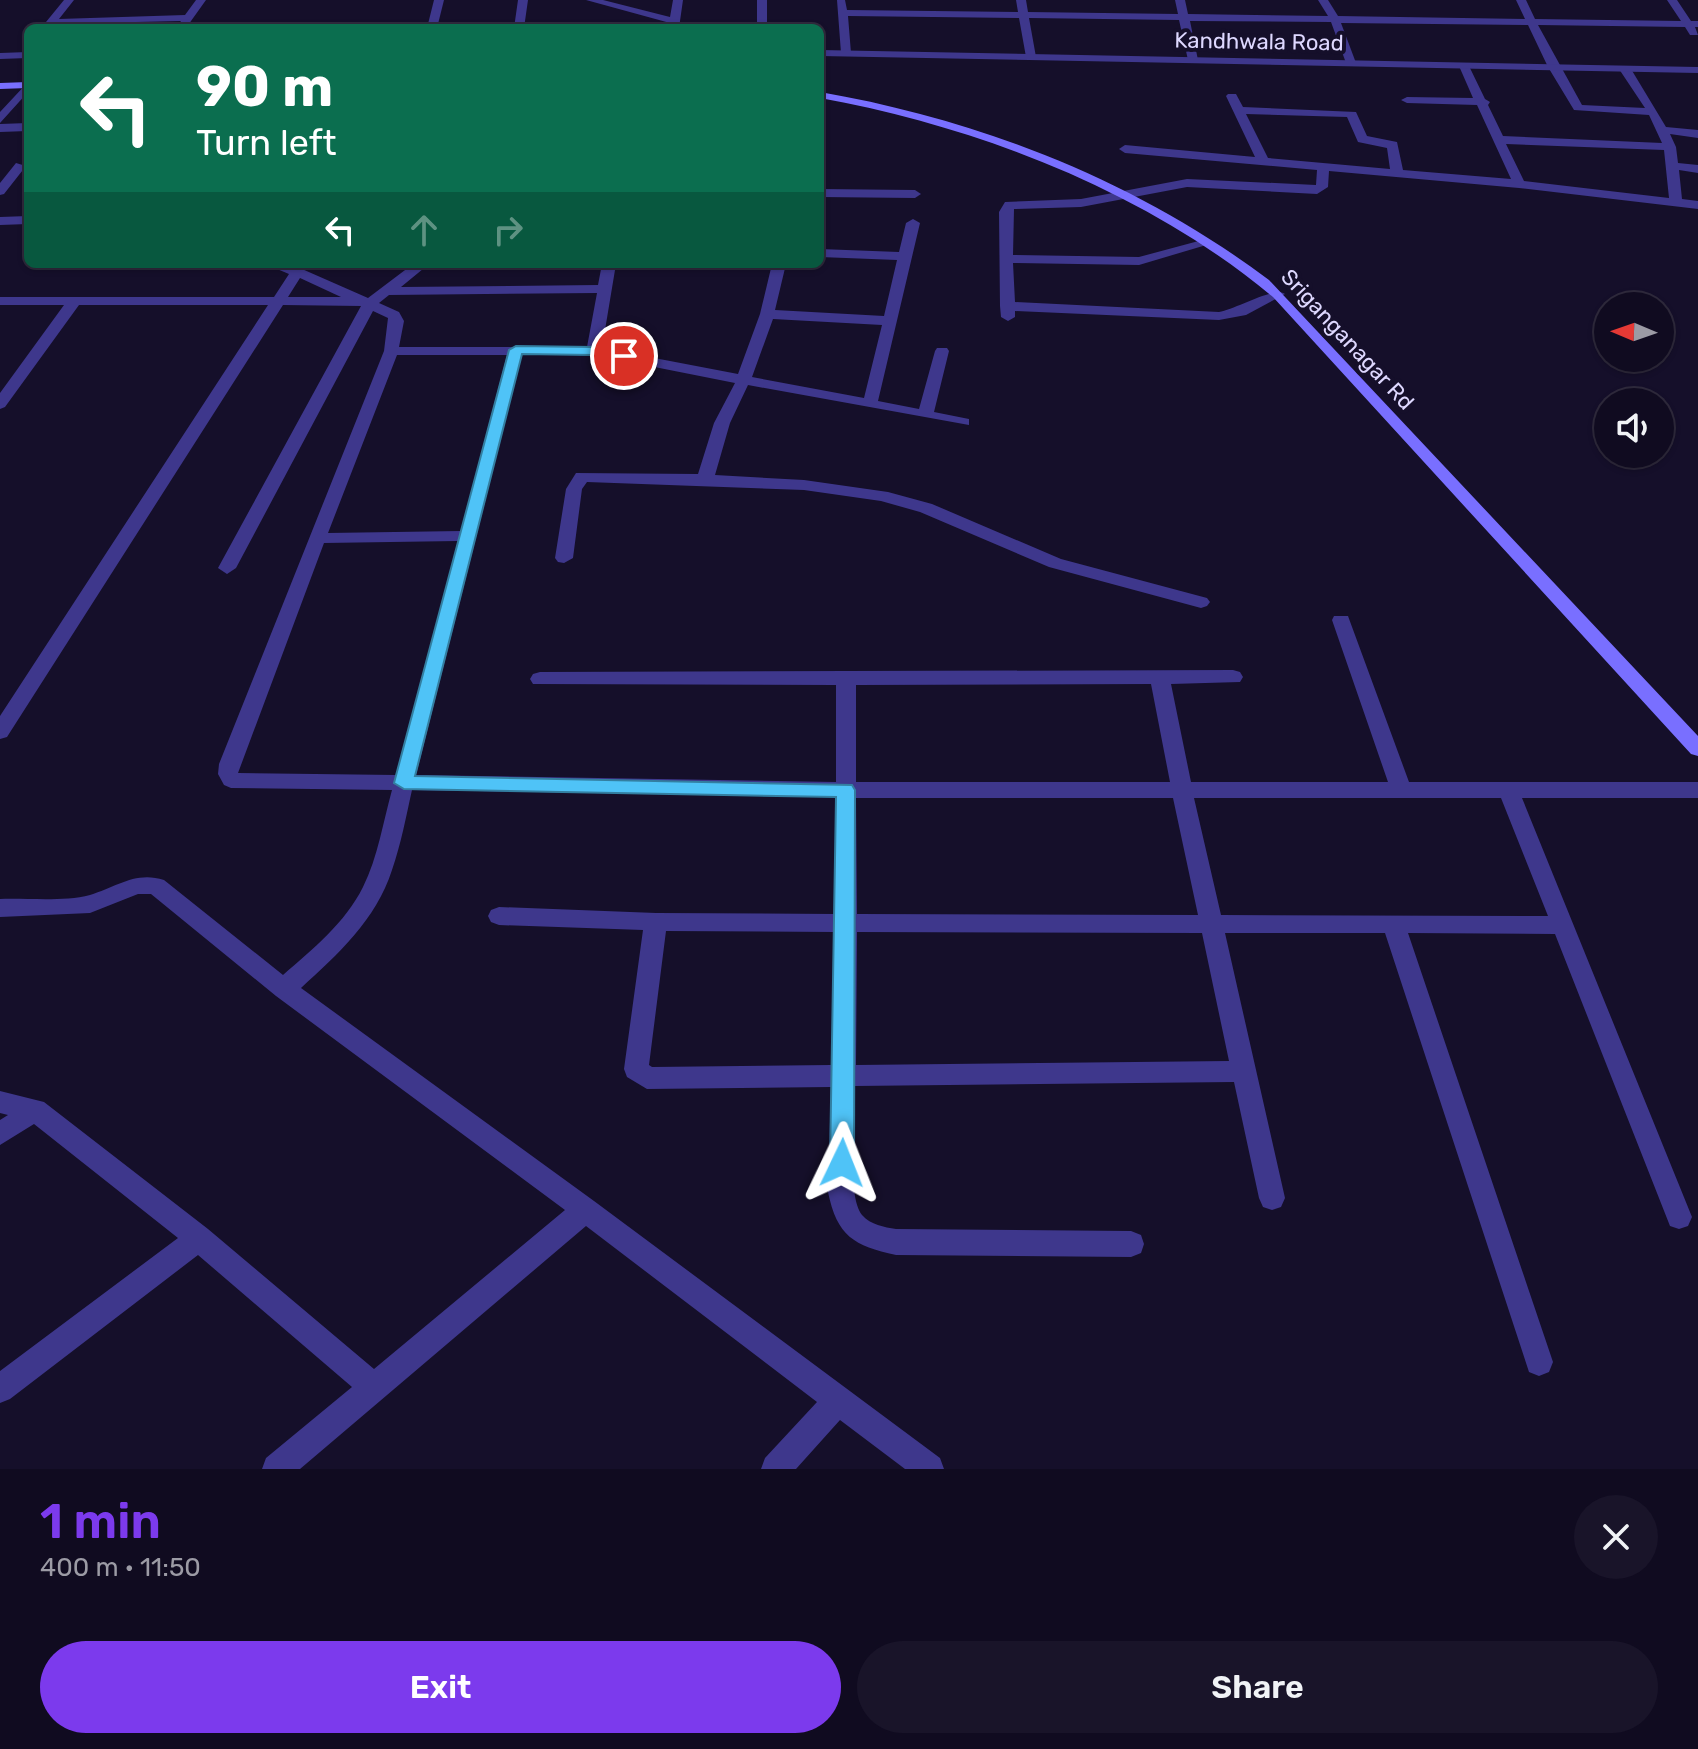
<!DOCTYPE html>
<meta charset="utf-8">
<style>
:root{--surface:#100b20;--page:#191429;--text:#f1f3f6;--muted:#9c9ba5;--line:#302b3e;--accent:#7c3aed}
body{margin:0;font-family:Rubik,sans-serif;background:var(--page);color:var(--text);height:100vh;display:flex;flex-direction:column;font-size:30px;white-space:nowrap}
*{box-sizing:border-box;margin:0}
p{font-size:26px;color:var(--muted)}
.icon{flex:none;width:44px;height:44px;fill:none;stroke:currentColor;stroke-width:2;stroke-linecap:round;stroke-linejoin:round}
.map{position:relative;height:1469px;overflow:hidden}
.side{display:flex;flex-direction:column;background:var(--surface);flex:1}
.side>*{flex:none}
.banner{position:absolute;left:24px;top:24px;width:800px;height:244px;border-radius:12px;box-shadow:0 2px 6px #0004,0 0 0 2px var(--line);background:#0b6e4f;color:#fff;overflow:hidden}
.needle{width:52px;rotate:272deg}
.tools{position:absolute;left:1594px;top:292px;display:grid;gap:16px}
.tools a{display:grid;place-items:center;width:80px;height:80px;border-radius:50%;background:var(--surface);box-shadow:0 2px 6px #0004,0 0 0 2px var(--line);font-size:40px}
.pin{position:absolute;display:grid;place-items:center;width:68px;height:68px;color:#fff;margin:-34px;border:4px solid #fff;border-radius:50%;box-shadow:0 2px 8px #0007}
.me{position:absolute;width:88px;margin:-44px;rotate:2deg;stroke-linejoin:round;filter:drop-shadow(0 0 6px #0008)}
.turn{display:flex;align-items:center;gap:28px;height:168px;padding:0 40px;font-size:36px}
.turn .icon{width:104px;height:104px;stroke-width:2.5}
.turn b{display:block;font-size:56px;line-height:68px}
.lanes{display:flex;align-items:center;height:76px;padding:0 40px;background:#0003;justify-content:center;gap:40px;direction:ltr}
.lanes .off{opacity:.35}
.round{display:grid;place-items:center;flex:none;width:84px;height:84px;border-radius:42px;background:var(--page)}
.overview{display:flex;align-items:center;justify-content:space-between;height:136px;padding:0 40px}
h1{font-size:48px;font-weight:600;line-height:60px;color:var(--accent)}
.button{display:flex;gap:16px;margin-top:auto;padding:16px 40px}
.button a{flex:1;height:92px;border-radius:48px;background:var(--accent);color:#fff;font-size:32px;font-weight:600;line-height:92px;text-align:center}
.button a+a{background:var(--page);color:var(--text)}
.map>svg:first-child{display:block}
</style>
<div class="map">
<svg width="1698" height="1469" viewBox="0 0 1698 1469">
<rect width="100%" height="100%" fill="#150f2a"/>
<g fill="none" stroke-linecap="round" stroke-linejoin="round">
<!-- minor -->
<path fill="#3e378c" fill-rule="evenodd" d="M64,0H74L59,19L185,15L196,0H206L186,28H176L181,21L47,24L46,22Z
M434,0H444L437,28H427Z
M518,0H528L524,28H514Z
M586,0H603L670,17L673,0H683L679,28H669L670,23Z
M757,0H767V28H757Z
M837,0H845L847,10L1018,12L1016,0H1026L1028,12L1178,14L1175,0H1185L1188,14L1328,16L1318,0H1328L1338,16L1525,19L1516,0H1526L1535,19L1681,21L1667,0H1677L1691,21H1698V27H1695L1698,35H1690L1685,27L1538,25L1582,105L1645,108L1619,69L1625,66L1631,69L1666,127L1698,130V138L1670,134L1676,147L1678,163L1698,165V173L1679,170L1682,199L1698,201V209L1519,188L1329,171L1328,187L1317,194L1187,187L1081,207L1014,209L1013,255L1139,257L1206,239L1213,243L1139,265L1013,263L1015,302L1219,312C1236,309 1275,286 1285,294L1246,315L1219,320L1015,311V317L1008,321L1001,317L1000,306L999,212L1005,202L1081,199L1187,179L1316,185L1317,170L1125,153L1119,149L1125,145L1255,157L1226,96L1228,94H1236L1243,107L1356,112L1367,136L1397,142L1403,170L1511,179L1477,105L1407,103L1401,100L1407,97L1473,98L1459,66L1464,63L1469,66L1485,99L1490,102L1488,105L1503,136L1662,143L1649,115L1574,110L1548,67L1528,25L1341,23L1356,63L1351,66L1346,63L1331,22L1190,21L1198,60L1193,63L1188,60L1179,20L1029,18L1036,57L1031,60L1026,57L1019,18L848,16L851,53L846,56L841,53ZM1246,114L1347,117L1358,142L1387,148L1390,169L1268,158ZM1506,144L1664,150L1669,198L1524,181Z
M28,52V58L0,59V53Z
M28,82V92L0,123V112Z
M28,123V131L0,132V124Z
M16,163L26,166L4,194L0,195V183Z
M820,189L915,190L921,194L915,198L820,197Z
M28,216V224L0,225V217Z
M913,219L920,223L878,401L919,409L935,351L937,348H947L949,351L934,412L969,419V425L748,385L730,423L715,475L804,480L888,492L932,504L1061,559L1207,598L1210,602L1207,606L1201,608L1049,567L920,512L881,501L804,490L587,482L582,489L573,558L564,563L558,562L555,558L566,489L576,473L698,474L714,423L735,383L594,355H522L416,775L836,782V685L533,684L530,679L533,674L540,672L1233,670L1240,672L1243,677L1240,682L1171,684L1191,782H1388L1332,620L1334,616H1348L1409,782H1698V798H1522L1692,1217L1688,1226L1679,1229L1670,1226L1555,934L1408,933L1553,1362L1549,1372L1539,1376L1529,1372L1385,933H1225L1285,1198L1281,1207L1272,1210L1263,1207L1259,1198L1234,1082L855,1086C855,1114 846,1195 862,1215C871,1225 884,1227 896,1229L1131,1231L1141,1235L1144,1244L1141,1253L1131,1257L896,1255C854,1246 837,1236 828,1192L831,1087L647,1089L627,1077L624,1069L643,930L499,925L491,922L488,916L491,910L499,907L656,913L835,914L836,797L412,790C406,817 401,844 392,870C376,920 338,954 301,988L594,1201L940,1458L944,1469H905L840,1420L796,1469H761L765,1458L817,1402L586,1226L300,1469H262L266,1458L352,1387L198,1255L10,1399L0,1403V1371L178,1238L34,1124L0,1145V1120L8,1115L0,1113V1091L44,1102L208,1229L374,1369L565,1210L276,996L151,894H138L90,913L0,917V899C28,898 63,902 90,895C117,887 135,871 164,880L283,975C313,949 345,923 363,887C378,857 383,822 392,790L231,788L224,785L218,774L219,764L384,351L388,318L373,311L236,568L227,574L218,568L361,306L283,305L7,737L0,739V716L268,305H79L5,407L0,409V393L64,305H0V297H274L289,274L265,264H286L302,269L368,298L413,264H429L401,287L598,285L602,264H616L602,348L738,374L760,314L772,264H786L775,310L884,316L897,260L820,257V249L899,252L906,223ZM300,278L341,297H288ZM597,293L587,347H399L404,321L399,312L379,303L389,295ZM773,319L882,325L864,398L752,377ZM397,355H507L461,531L328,533ZM458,541L396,775L238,773L324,543ZM1151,684L1170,782H856V685ZM856,798H1173L1198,915L857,914ZM1194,798H1501L1548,916L1221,915ZM666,931L835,932L831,1065L652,1067L649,1065ZM857,932L1202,933L1229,1061L856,1065Z"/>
<!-- tertiary -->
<path fill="#3e378c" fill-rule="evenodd" d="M820,50L1698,67V73L820,56Z"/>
<!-- secondary -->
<path fill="#796fff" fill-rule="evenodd" d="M28,82V88L0,89V83Z
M820,92C981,120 1137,181 1269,280L1698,736V756L1691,754L1273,297C1147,192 980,127 820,98Z"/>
</g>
<!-- route -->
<path fill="#4fc3f7" stroke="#337fa1" stroke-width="2" d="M516,346L594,347L631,356L624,360L594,355L522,354L415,776L852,785L855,790L854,1163L850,1171L842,1174L834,1171L830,1163L836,797L404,789L394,783L509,350Z"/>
<g text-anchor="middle" stroke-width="8" stroke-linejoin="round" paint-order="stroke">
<!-- far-street labels -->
<g font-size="22" fill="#ded8ff" stroke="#150f2a">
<text transform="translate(1259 41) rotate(1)" y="8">Kandhwala Road</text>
<text transform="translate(1348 339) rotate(47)" y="8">Sriganganagar Rd</text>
</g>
</g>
</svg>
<div class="tools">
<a><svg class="needle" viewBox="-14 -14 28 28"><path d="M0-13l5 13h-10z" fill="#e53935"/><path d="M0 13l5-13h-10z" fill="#9c9ba5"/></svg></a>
<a><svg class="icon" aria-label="sound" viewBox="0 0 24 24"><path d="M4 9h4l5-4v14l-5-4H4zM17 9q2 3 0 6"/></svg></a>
</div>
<div class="pin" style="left:624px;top:356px;background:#d93025"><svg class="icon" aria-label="arrive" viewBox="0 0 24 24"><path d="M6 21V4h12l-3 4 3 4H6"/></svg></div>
<svg class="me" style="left:842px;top:1163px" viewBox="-20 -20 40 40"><path d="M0-17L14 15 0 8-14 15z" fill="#4fc3f7" stroke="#fff" stroke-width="4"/></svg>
<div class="banner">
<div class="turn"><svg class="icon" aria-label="left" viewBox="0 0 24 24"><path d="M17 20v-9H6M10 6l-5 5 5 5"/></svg><div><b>90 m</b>Turn left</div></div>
<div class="lanes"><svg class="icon" aria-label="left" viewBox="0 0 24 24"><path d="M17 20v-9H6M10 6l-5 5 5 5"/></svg><svg class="icon off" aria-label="ahead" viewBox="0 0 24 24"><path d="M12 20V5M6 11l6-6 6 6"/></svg><svg class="icon off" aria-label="right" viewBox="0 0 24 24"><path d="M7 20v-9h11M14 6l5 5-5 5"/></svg></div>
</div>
</div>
<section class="side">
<div class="overview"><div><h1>1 min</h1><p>400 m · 11:50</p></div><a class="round"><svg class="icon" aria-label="close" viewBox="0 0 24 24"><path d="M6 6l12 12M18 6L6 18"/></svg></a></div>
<div class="button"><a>Exit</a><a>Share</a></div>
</section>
